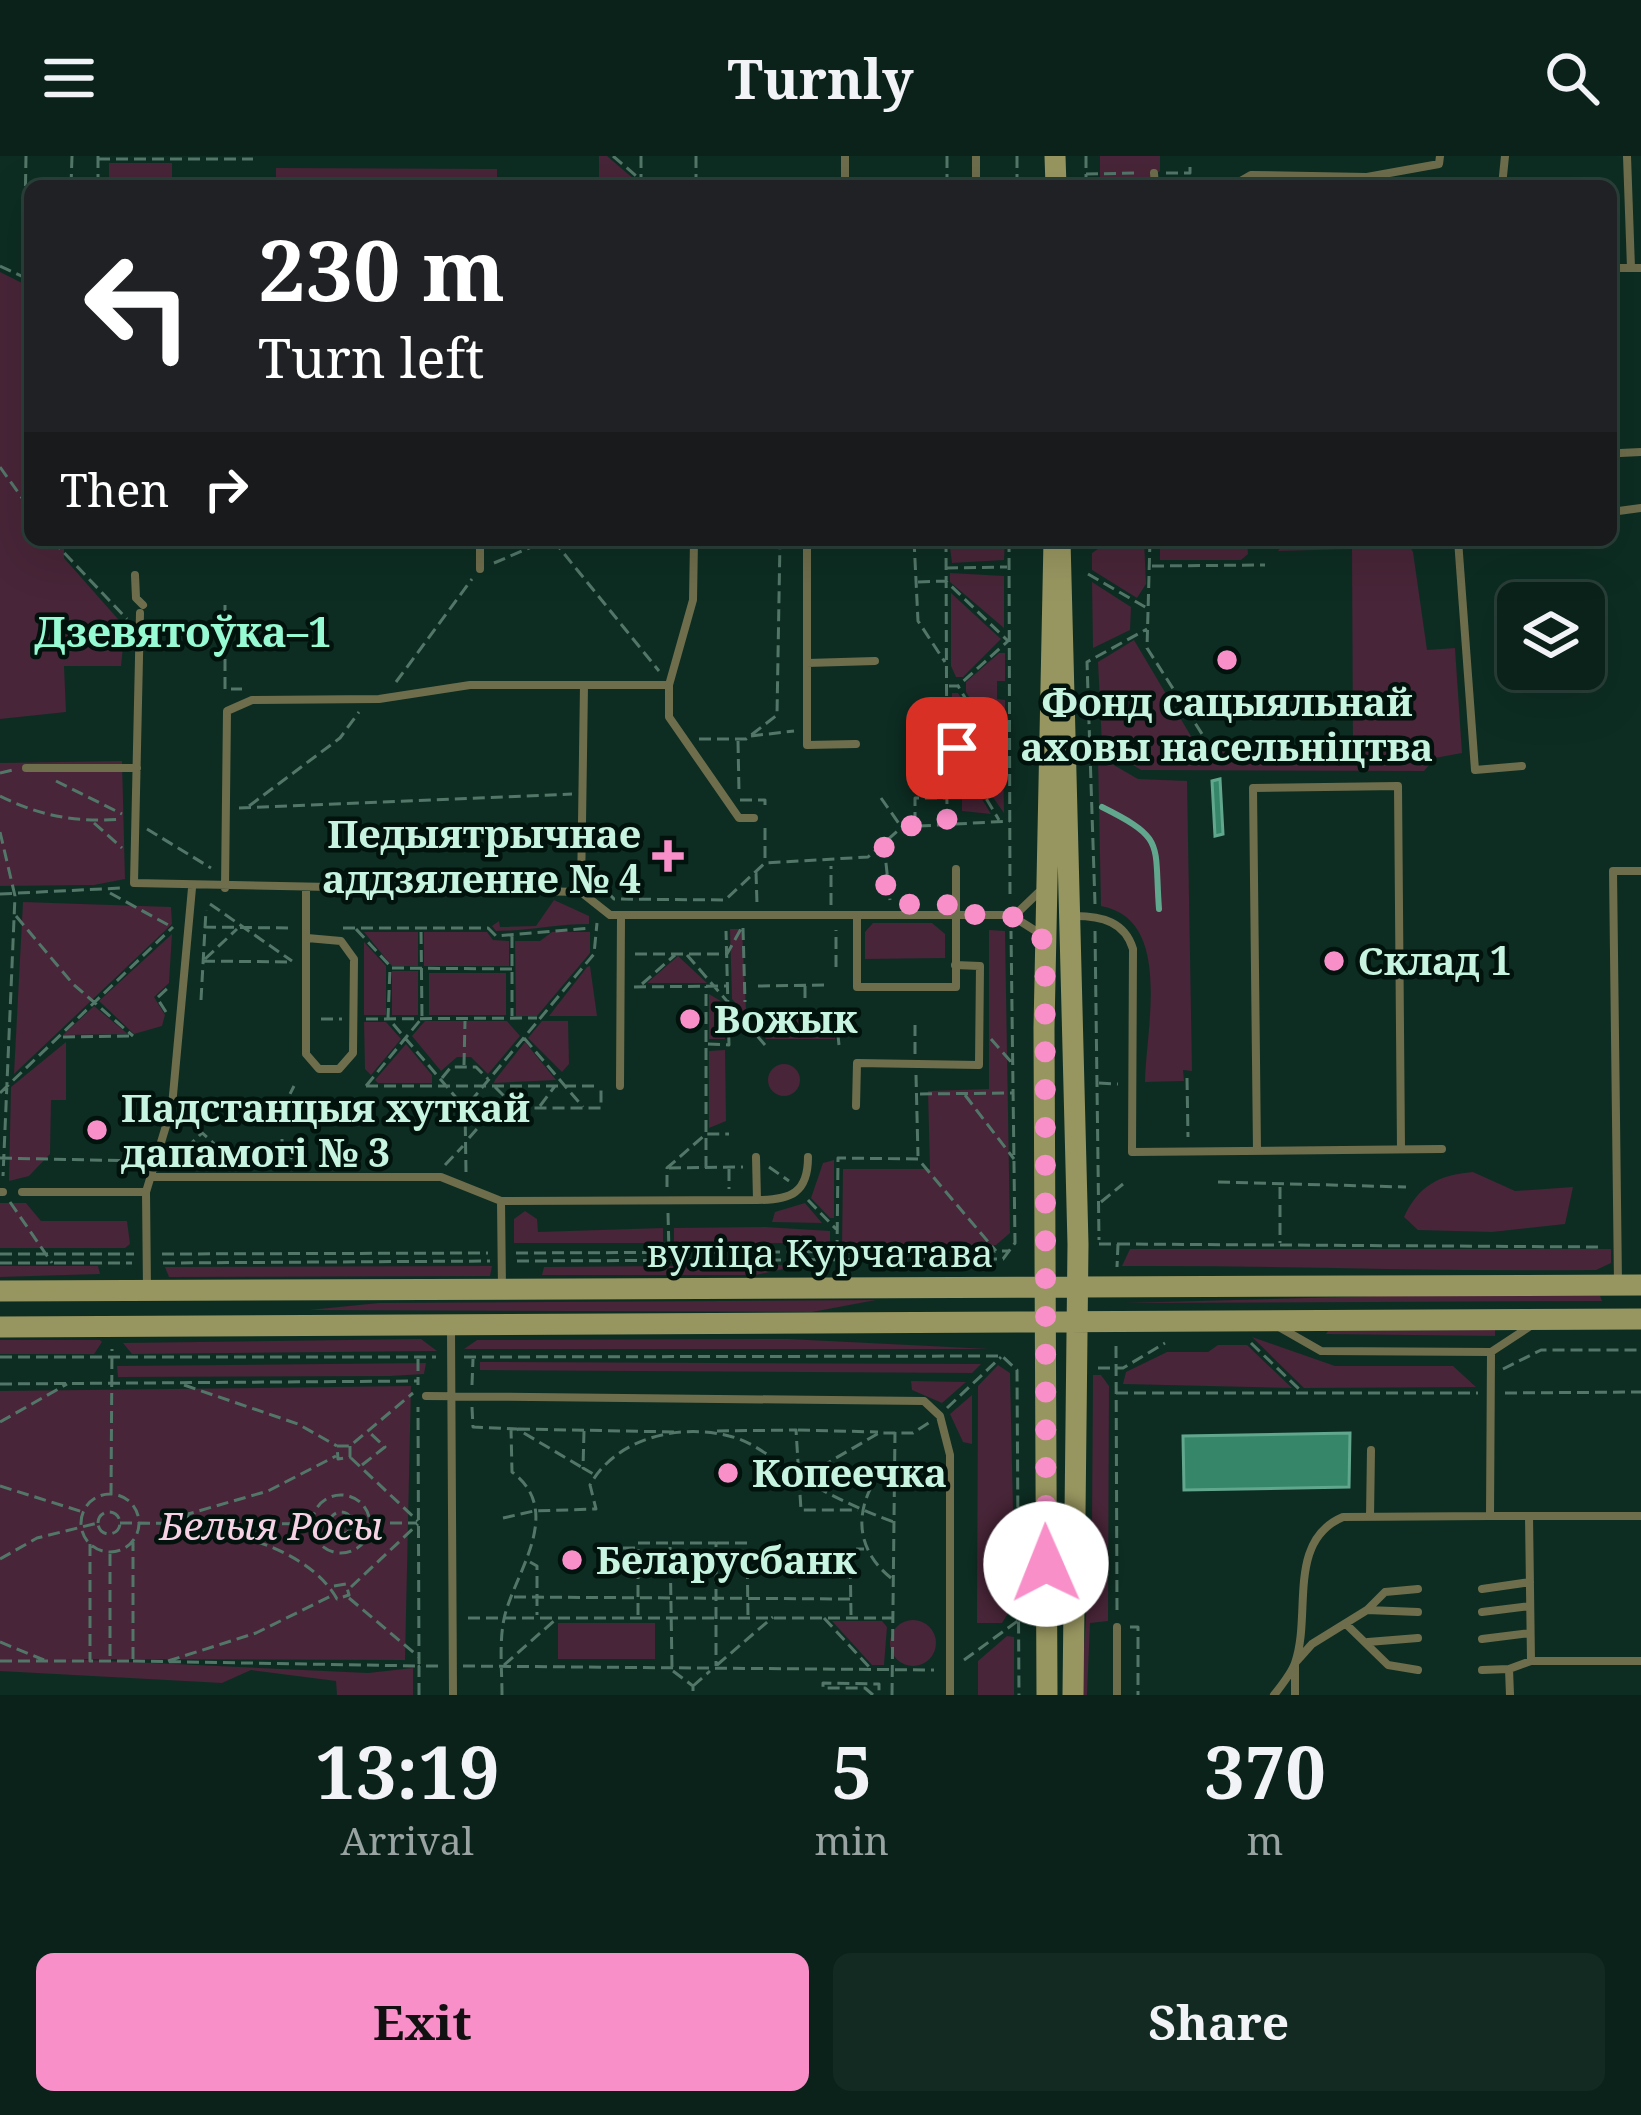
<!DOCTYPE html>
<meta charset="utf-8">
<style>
:root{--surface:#0a221a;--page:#132a23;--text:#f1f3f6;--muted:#99a4a2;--line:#2a3f39;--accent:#f98fc9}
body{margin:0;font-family:"Noto Serif",serif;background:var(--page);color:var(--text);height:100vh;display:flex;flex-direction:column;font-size:45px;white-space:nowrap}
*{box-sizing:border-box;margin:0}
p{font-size:39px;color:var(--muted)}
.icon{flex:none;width:66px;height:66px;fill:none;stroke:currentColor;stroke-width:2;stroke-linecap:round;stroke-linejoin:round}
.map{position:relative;height:1539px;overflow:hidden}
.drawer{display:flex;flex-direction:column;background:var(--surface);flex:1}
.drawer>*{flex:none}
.hud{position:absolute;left:24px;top:24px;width:1593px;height:366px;border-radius:18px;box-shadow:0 12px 48px #0002,0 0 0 3px var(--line);background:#202124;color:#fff;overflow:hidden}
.tools{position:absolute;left:1497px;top:426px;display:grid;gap:24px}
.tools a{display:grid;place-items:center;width:108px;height:108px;border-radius:18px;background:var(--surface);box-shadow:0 12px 48px #0002,0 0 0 3px var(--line);font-size:60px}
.pin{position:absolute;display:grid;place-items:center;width:102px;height:102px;color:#fff;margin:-51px;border-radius:24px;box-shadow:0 6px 18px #0006}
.me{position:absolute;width:132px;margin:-66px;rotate:359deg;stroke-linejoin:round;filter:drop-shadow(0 0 9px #0008)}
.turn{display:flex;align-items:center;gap:42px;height:252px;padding:0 36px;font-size:54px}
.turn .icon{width:156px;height:156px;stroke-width:2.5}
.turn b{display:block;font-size:84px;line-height:102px}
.then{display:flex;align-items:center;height:114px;padding:0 36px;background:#0003;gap:24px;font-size:45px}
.eta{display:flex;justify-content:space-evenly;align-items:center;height:204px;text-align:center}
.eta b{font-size:72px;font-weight:700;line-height:84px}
.cta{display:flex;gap:24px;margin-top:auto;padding:24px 36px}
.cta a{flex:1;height:138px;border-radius:18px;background:var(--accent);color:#111;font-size:48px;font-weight:700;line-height:138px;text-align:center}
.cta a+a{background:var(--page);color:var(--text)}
header{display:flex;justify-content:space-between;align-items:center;height:156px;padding:0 36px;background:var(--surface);font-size:54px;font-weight:700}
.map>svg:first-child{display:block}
</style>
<header><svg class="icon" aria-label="menu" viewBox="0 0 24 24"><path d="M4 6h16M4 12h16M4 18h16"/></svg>Turnly<svg class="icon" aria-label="search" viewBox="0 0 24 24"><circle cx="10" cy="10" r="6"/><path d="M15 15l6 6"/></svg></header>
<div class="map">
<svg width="1641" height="1539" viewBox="0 0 1641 1539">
<rect width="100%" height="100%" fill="#0d2d22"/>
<!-- green -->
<path fill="#482538" d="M599,0H607L642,30H599Z
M1100,0H1160V15L1140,30H1100Z
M109,7H172V30H109Z
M276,12L497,13V30H276Z
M0,116L30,131V384H64V402L125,471L121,510H64L66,556L0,563Z
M949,384H1005L1004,404L952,407Z
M1144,384L1146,428L1137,442L1092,414V397L1111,384Z
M1160,384H1247L1248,398L1241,404H1160Z
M1406,384L1413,396L1427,494L1455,492L1462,597L1435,602L1424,615L1141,614L1102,589L1098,506L1134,484L1198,592L1353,596L1352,393L1278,395L1285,385Z
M950,417L1004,420V472L950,426Z
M1092,426L1131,451L1130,474L1093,492Z
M951,437L1001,483L963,521H956L951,510Z
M999,497H1005V525H997V543L1005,544V588L1000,592L966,536V526Z
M952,537H958L992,591L971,594L952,569Z
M1098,600L1138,623L1187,625L1192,915L1183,914L1184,925L1145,926C1146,871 1173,763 1101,750Z
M122,605L125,723L94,729L0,730V607Z
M977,606L1003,607L1004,657L975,616Z
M971,625L991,658L962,655V630Z
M554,744L589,760V768C556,768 530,775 496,775L492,770L499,765L500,771L536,770Z
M23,746L171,751L172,768L14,918Z
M873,767H932L945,778V802L865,803V776Z
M730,773H742L746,854H778L779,862H835V883H766L732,843Z
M989,774L1005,775L1010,1077L996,1089L842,1090L843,1013H930L928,935L989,933Z
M364,776H418V810H392Z
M424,776H487L493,784L509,785V810H424Z
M552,776H590V797L537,860H516L515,785H540Z
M172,778L169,827L154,841L165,859L162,870L134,878L99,845Z
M364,786L386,810V859H364Z
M678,800L707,827H647Z
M590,810L597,860H549L587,811Z
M392,815H418V859H392Z
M429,817H506V859H429Z
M709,838L724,847L725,883H709Z
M94,850L128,878L63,879Z
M425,865H507L520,880L488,918L471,901H457L441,915L412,880Z
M542,865H568L569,908L562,916L528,882Z
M364,866H386L401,883L371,919L365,913Z
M66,886V944H51L50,998L29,1020L9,1025L11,931Z
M525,886L556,924L494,927L495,924Z
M406,888L432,919V927H378L375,924Z
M725,894L726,965L709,972V895Z
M768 924a16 16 0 1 1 32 0a16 16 0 1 1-32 0Z
M834,1004V1062H830L811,1042L823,1007Z
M1473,1016L1515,1035L1573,1031L1565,1068L1492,1076L1418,1074L1404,1061C1419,1029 1439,1019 1473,1016Z
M0,1047H26L41,1065H127L130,1088L125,1092H0Z
M805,1047L822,1067L772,1066L775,1056Z
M525,1055L537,1063L538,1076L663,1072V1087H514V1063Z
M765,1071L830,1075V1087H674V1072Z
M1130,1093H1611V1107L1596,1114C1437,1116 1280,1109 1122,1110Z
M802,1109L756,1119H542L544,1111Z
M0,1110H98L100,1118L0,1121Z
M492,1110L490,1120L169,1121L165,1111Z
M1376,1140H1600L1602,1145L1124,1147Z
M876,1144L812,1156L309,1154L379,1147Z
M1495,1174V1180L1326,1178L1328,1175Z
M1252,1181L1335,1210H1453L1476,1231L1304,1232Z
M421,1183L437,1195L132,1198L123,1187Z
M788,1183L990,1193H464L477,1184Z
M0,1184H100L102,1186L94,1198H0Z
M1218,1189H1247L1292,1232L1123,1228L1126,1216L1167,1196H1208Z
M480,1206L981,1208L972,1217L480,1214Z
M426,1207L424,1218L391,1220L118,1221L117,1210Z
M998,1209L1010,1217L1015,1446L1002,1467H977L978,1230Z
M1093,1219H1101L1109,1230L1108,1465L1090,1467L1087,1539H1081L1092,1368Z
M911,1225L966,1226L942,1247L912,1234Z
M411,1230L405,1504L65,1503L368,1517L413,1512V1539H337L336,1525L251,1514L222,1527L0,1515V1235Z
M972,1239V1288L963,1286L950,1258Z
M890 1487a23 23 0 1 1 46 0a23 23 0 1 1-46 0Z
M832,1465H882L887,1471L884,1509H872Z
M558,1467H655V1503H558Z
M1007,1480L1014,1481V1539H978V1505Z"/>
<!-- water -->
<path fill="#36866a" stroke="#61a78e" stroke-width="3" d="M1220,623L1223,678L1215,680L1212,625Z
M1350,1277L1349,1331L1184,1334L1183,1280Z"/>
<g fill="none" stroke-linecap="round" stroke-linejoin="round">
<!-- stream -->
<path stroke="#61a78e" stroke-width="6" d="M1102,651C1166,683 1154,686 1159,753"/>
<!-- path -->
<path stroke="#527769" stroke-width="3" stroke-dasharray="12 6" stroke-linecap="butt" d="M26,0L25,57H30
M613,0L648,30
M641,0V22
M947,0V30
M1086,0V30
M98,3H253
M1166,17H1190V7
M1086,18L1139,17
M71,30L72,0
M98,30V0
M696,30V0
M1017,30V0
M0,110L30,124
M0,311L30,353
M52,384L127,463
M553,384L659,515
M914,384L918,465L945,506
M946,384L947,663
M1009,384L1010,742
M1150,384L1147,492L1211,592L1349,594
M494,407L548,384
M1152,410L1265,409
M946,412L1007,411
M1088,418L1147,452
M918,426L946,425L1008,485L958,530
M225,449V533H242
M396,526L472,423
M949,530H958L1000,600
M947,571L963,592
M751,580L794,575
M699,583H746L777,559L780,384
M738,585L739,636
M934,586L938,585L937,547L945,576
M948,598L961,592L969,600L964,613L950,611
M971,600L1007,599
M968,612L999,664
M0,617L13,614
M56,625L122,658
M950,629L963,614
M0,640C40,660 77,667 121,663
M881,642L900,669
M740,644H765V652
M249,650L340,582L359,556
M239,652L572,638
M94,667L122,692
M915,668V642H946
M765,672V705
M147,673L211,712
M0,676L15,740L3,1020
M884,689L890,744
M756,716L757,748
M594,722L614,743L725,744L765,707L868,701L902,671L1010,665
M110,737L170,770
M0,738L121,732
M210,748L292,805
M1095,748L1087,506L1147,473
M831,749V710
M16,760L73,828L133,880
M204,771L290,772
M343,772H488L496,780L591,772
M743,772L745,846
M356,773L390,810
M1095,775L1099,1084
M512,780V860
M635,798H727L742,771
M687,799L765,889
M205,803L237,773
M203,805L292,806
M836,811V774
M512,813L390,812L388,862L465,952H601V930
M642,828L675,799
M758,830L829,829
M805,830V846
M634,831L726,830
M201,844L206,754
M166,856L157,842L169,831
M836,860L839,889
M746,862L840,863
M321,863H342
M366,863L537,862
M63,881L131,880
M524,882L583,951
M991,883L1012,907
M708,888L729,889L726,775
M915,898V869
M464,909L465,865
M916,919L918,1000
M442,922L451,911H476L488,923
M1187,922L1188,981
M1099,927L1118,928
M366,930H600
M366,930L422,862L421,773
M495,931L514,950
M0,937L173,771
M920,938L1012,937
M965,939L1014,1003
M540,950L555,930
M282,954L294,930
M198,973L236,1008
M469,982L494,953
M283,995L299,1008
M0,1002L142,1005
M173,1005L202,977
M268,1007L282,994V979
M204,1009L220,996
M445,1009L463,990
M769,1011L789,1025
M669,1012L743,1011
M706,1012V830
M729,1013V1033
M466,1016L465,952L594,798L597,767
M1218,1026L1406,1031
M667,1031V1012L706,978H729
M1280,1031V1087
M808,1044L836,1073
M10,1046L52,1107
M1101,1046L1123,1028
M668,1057L669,1096
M1099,1088H1118L1117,1111
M1118,1088L1603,1091
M837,1096L838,1002L918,1003L996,1095
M516,1097L1010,1095
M0,1098H134
M162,1098L488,1097
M517,1105L1003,1103L1015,1087L1011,775
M0,1107H132
M163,1107L490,1105
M1251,1187L1300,1234
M1116,1190L1117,1456
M0,1201H436
M464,1201L1002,1200L1017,1214L1019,1539
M418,1203V1229
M1098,1212H1123L1165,1187
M1503,1213L1541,1194H1641
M0,1228L418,1225
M184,1229L298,1268L337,1290
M472,1229L473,1203
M1116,1237H1478
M1505,1237L1641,1236
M472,1251L473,1271L517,1273L583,1312
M947,1252L1001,1201
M0,1266L67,1228
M518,1273L676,1276
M798,1274L878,1276
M584,1275L583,1312L595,1319
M717,1275L796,1274L801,1354H858
M350,1290V1301L338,1303L337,1290H350L413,1237
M351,1302L418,1365
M362,1309L385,1291L369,1276
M805,1320L879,1277H913L930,1266
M0,1330L83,1356
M81 1367a29 29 0 1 1 58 0a29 29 0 1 1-58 0Z
M111,1339L112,1193
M312 1368a29 29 0 1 1 58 0a29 29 0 1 1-58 0Z
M98 1367a11 11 0 1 1 22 0a11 11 0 1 1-22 0Z
M330 1367a11 11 0 1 1 22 0a11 11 0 1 1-22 0Z
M503,1362L534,1355L596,1353L590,1329C616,1282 679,1267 729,1280C756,1286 778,1308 801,1322C831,1340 861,1354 894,1366
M120,1367L330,1368
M354,1367H417
M672,1387H716V1510
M717,1387H747L748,1461
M90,1388V1505H133V1384
M623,1392H638
M110,1398V1502
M0,1403L37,1382L98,1367
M530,1406L537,1410V1459
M891,1422C855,1393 854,1354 879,1318L892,1313
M334,1430L346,1428L349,1439L337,1443C312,1398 242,1375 188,1373V1358L268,1335L336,1300
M351,1431L418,1368
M514,1441L851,1443
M349,1442L419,1501
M638,1459V1387H670L672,1512
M851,1459L850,1393H864
M468,1462H892
M824,1462L870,1512
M1130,1471H1138V1539
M0,1486L44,1504
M964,1504L1019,1464
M0,1505H88
M133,1505L419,1510L418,1251
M168,1505L256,1477L331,1440
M504,1509L555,1464
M717,1509L773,1461
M463,1510L934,1514
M673,1515L693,1530V1539
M693,1530L710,1515
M419,1539V1510H442
M502,1539C502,1515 499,1487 504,1463C513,1419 566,1356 512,1316L511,1273
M873,1539L865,1532H823V1527L879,1528V1539
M892,1539L895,1276"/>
<!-- lane -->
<path stroke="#6e6e4d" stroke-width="8" d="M976,0V30
M1627,0L1631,112H1641
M1154,17L1155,30
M845,30V0
M1232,30L1251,19L1367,21L1439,8L1440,0
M1502,30L1505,0
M1611,112H1631
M1620,297L1641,296
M1611,356L1641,352
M480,384V413
M807,384V589L856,588
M1458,384L1475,614L1522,610
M135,419L136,442L143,449
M140,457L134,727L581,736
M807,507L875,505
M584,529L581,736L610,759H1015L1038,737
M669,529V561L739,662H754
M26,612H137
M225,732L227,555L252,544L379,543L470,529H669L693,444L694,384
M306,732V898L319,913H339L353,897L354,803L341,785L307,782
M857,759V831H956V713
M1012,760L1039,777
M1075,760C1102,760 1125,766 1133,793L1132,996L1442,993
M620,930L621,762
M856,950L857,907L979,909L980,810L955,809
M1257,995L1253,632L1398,630L1401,993
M151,1021H441L501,1045L757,1044L756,1001
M0,1036H3
M22,1036H146
M757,1044C791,1044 808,1037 808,1001
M501,1045L502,1133
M1618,1127L1613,715H1641
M147,1133L146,1036L172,950L192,732
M1279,1171L1321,1195L1491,1196L1532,1169
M451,1172L453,1539
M1491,1196L1490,1360H1641
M426,1240L924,1245L940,1260L950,1299V1539
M1370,1361L1371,1294
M1482,1433L1530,1426
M1368,1453L1385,1436L1418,1433
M1482,1456L1530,1450
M1347,1469L1388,1509L1418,1514
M1117,1471V1539
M1482,1483L1530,1477
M1368,1486L1418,1482
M1531,1505H1641
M1509,1513L1510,1539
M1482,1514L1509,1513L1531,1505L1529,1360
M1274,1539C1281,1530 1291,1518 1295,1507C1312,1459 1286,1385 1343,1361L1490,1360
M1295,1539V1507L1312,1488L1367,1454L1418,1456"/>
<!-- secondary -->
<path stroke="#989660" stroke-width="21" d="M1055,0L1056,30
M1060,384L1078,1088L1073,1539
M0,1135L1641,1129
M0,1171L1641,1163
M1047,1539L1044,872L1054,384"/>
</g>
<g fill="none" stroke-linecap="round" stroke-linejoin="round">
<!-- route -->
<path stroke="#f98fc9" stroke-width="21" stroke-dasharray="0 37.8" d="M957,592L947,601V665L902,671L884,687L886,735L892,748L956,749V759C989,759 1033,751 1045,791L1046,1408"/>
</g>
<!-- markers -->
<g fill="#f98fc9" stroke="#01130c" stroke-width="4.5">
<circle cx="1227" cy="504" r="12"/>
<path d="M662 682h12v12h12v12h-12v12h-12v-12h-12v-12h12z"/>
<circle cx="1334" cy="805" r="12"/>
<circle cx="690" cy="863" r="12"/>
<circle cx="97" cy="974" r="12"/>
<circle cx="728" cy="1317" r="12"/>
<circle cx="572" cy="1404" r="12"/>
</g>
<g text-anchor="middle" stroke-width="9" stroke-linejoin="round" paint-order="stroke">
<!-- poi labels -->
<g font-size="39" font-weight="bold" fill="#c6f4e1" stroke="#01130c" text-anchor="start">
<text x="1227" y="560" text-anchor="middle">Фонд сацыяльнай<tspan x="1227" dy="45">аховы насельніцтва</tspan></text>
<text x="641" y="692" text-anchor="end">Педыятрычнае<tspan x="641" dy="45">аддзяленне № 4</tspan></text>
<text x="1358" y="819">Склад 1</text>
<text x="714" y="877">Вожык</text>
<text x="121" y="966">Падстанцыя хуткай<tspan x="121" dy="45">дапамогі № 3</tspan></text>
<text x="752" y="1331">Копеечка</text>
<text x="596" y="1418">Беларусбанк</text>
</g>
<!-- street labels -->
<g font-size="39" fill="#c6f4e1" stroke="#01130c">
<text x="820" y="1111">вуліца Курчатава</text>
</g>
<!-- park labels -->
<g font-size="39" font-style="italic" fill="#f7d2e4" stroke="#01130c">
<text x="271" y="1384">Белыя Росы</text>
</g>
<!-- neighbourhood labels -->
<g font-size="42" font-weight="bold" fill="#96fad3" stroke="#01130c">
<text x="183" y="491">Дзевятоўка–1</text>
</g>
</g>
</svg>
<div class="tools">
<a><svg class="icon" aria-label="layers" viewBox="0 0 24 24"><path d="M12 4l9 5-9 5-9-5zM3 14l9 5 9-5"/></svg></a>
</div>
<div class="pin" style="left:957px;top:592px;background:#d93025"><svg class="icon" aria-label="arrive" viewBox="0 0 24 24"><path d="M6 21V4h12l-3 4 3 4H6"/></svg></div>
<svg class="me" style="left:1046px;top:1408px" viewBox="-20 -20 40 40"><circle r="19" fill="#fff"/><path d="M0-13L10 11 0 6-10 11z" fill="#f98fc9"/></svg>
<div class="hud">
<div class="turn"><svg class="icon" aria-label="left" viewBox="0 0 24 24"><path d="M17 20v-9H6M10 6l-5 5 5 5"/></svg><div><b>230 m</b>Turn left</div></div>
<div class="then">Then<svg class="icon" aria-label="right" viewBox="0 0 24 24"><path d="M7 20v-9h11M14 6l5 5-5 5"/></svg></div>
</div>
</div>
<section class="drawer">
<div class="eta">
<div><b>13:19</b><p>Arrival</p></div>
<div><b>5</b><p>min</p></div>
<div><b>370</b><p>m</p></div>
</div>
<div class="cta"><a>Exit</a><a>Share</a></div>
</section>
